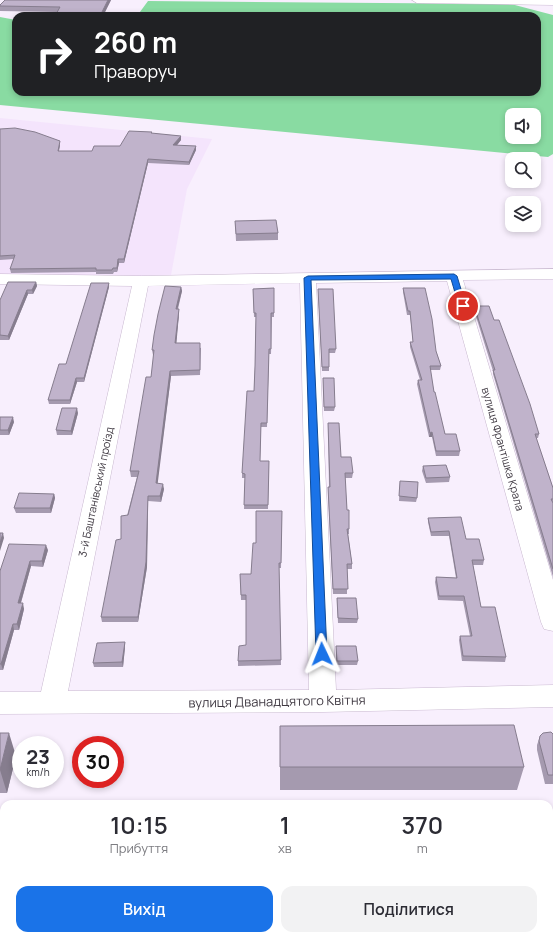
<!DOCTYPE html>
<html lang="uk">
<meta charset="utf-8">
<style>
:root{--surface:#fff;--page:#f2f2f3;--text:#2b2b33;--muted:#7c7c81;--accent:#1a73e8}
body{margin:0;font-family:Manrope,sans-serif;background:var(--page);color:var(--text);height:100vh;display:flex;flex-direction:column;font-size:15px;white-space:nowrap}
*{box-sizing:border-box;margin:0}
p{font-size:13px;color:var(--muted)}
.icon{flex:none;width:22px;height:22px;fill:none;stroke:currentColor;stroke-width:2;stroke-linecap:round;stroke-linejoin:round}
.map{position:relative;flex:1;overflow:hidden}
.drawer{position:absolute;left:0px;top:800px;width:553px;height:140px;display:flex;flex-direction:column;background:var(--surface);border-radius:12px 12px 0 0;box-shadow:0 2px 6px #0003}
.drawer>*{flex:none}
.guide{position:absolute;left:12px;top:12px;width:529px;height:84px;border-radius:12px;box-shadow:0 2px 6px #0003;background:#202124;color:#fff;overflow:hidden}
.buttons{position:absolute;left:505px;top:108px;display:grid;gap:8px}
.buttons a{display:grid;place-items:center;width:36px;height:36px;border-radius:8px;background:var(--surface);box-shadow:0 2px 6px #0003;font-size:20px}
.speed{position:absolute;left:12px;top:736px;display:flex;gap:8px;font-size:20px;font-weight:700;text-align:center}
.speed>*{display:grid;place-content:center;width:52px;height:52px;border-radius:50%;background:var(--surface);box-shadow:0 2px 6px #0003;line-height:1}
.speed small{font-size:10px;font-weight:400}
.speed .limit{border:6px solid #d22;background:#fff;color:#111}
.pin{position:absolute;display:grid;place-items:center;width:34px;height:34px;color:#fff;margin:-17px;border:2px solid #fff;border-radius:50%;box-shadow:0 1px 4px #0007}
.me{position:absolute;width:44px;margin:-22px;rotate:358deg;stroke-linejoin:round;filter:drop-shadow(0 0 3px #0008)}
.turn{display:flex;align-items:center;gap:14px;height:84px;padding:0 16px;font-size:18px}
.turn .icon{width:52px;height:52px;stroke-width:2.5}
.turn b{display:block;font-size:28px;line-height:34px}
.eta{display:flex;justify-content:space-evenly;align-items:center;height:68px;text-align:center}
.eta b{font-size:24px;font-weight:600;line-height:28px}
.primary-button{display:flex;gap:8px;margin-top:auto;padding:8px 16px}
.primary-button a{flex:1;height:46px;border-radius:12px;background:var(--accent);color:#fff;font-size:16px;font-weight:600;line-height:46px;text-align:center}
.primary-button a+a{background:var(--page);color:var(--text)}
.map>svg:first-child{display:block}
</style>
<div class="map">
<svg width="553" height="940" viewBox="0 0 553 940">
<rect width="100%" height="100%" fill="#f8effd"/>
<!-- built -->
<path fill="#f4e4fc" d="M0,118L212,139L187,189L171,275L0,279Z"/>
<!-- forest -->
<path fill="#89dba2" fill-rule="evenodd" d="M148,1L511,4L553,15V154L548,157L0,105V17L16,20V92H537V16H137ZM512,115H534V137H512Z"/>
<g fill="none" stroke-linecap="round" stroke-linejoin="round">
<defs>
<path id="minor" d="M412,0H553V5L417,3Z
M553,269V279L463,280L553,580V631L544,629L541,622L447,281L316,283L336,690L553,685V707L323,712L0,714V692H41L132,286L0,284V274L141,276ZM300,283L309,690L68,691L148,286Z"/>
</defs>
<!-- minor casing -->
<use href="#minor" stroke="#c8b8cf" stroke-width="1"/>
<!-- minor -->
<use href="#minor" fill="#fff" fill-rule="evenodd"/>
</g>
<!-- wall -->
<path fill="#a59aaf" d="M111,0L103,16H55L57,12L0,11V5Z
M0,129L60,145L59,151H92L120,146L152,134L181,136V140L176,146H196V150L189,165L148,163L124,263H119L117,272H114L113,274H96V272L11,273L10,269L14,259L0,260Z
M235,221L278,233V240L236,241Z
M36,282L37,286L33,294H28L9,340H0V300Z
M109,283V287L84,382H77L70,404H49L48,400L66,364Z
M181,287L182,291L178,309L179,314L176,343L201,348L200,375L171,376L157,483L164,489L161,502L148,501L147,567L138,622H102L101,617L121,539L137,477H131L130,471L151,377L154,355H153L152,350Z
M274,288V317H272L271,354H269L267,427H261L260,461H269L268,509H244L245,478H242V473L254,391L255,366L256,317H254L253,289Z
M403,288L436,351L441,366L440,370H430L434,392L445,434L460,451L459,456H436L432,437H429L417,384L418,380H420L410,347V342H413L410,315H407L403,292Z
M318,289L336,349L335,353H329V371H322Z
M474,306L494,320L539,434L538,438H536L553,488V577L493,374V371L474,310Z
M323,378L335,407L334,411H324Z
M78,413L72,435H57L56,430Z
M0,417L14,422L9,435H0Z
M328,423L341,457L353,473L352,478H345L347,510L349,529V534H348L352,564V569H347V594H333L328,492V487H329Z
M423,466L450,477L449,482L426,483L422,471Z
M400,481L417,498L416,502L399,501Z
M54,494L55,498L51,513H16L14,508Z
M282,511L281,568H279L281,665L238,666V661L246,645V600H241L240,574H251L256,543Z
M428,518L466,539L484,560L483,565H473L481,607L506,657L505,662L462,661L459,640L460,636H470L463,601L438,600L435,582L436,577L456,578L449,536H431L428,522Z
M48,550L43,567L31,566L21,603L24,609L19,630H14L3,670H0V571Z
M337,598L358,619L357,623H338Z
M125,642V647L123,667H94L93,663Z
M336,646L358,661L357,665H336Z
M280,726L524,767L517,790H280Z
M0,733L16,756L7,793H0Z
M553,734V784H545L537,750V745L540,736Z
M549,815H553V940H542L541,936H549Z"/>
<!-- shaded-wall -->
<path fill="#867d8e" d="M108,0H111L103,16H100Z
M181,136V140L174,149L173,145Z
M60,141V145L58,155V151Z
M196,146V150L189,165V162Z
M148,159V163L124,263V259Z
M118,259L119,263L117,272V268Z
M36,282L37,286L33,294L32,290Z
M109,283V287L84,382V378Z
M181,287L182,291L176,314V309Z
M27,290L28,294L9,340L8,336Z
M179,309V314L176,348L175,343Z
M170,371L171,376L157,489L156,483Z
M76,378L77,382L70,404V400Z
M77,408L78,413L72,435L71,431Z
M13,417L14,422L9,435L8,430Z
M432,432V437H429L430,433Z
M163,484L164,489L161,502L160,496Z
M54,494L55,498L51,513L50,508Z
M148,496V501L147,567L138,622V617Z
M3,533L4,538L0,551V543Z
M46,545L48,550L43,567L42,561Z
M30,561L31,566L19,609L18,603Z
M23,603L24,609L19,630L17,624Z
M13,624L14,630L3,670L1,664Z
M125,642V647L123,667L122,662Z
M9,733L16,756L7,793L0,770Z"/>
<!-- building -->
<path fill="#c0b3cb" stroke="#867d8e" d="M5,0H108L100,16H55L60,7L0,6V5Z
M15,128L35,132L60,141L58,151H92L94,146H120L129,131L152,132L151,133L181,136L173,145L196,146L189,162L148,159L124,259H118L117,268H113L112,270H96V268L10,269L15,255L0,256V129Z
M276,220L278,233L236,234L235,221Z
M8,282H36L32,290H27L8,336L0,335V300Z
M91,283H109L84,378H76L70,400H48L59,364H66Z
M165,286L181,287L176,309H179L175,343H200V370L170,371L156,483L163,484L160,496H148L146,562L138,617H101L116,540L121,539V516L128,515L139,471H130L146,377H151L154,350H152L154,335L158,314Z
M274,288V313H271V349H269L267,423H261L260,461H269L268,505H244L245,474L242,473L247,391H254L255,366L256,313H254L253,289Z
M403,288H425L432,319L436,351L441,366H430L434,392H435L445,434H456L460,451H436L432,432L430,433L418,380H422L410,342H413L410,311H408Z
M318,289H333L336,349H329V367H322Z
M474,306H489L494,320H499L530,404L539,434H535L553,488V499H551L553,503V569L493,370H495Z
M323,378H334L335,407H324Z
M62,408H77L71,431L56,430Z
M0,417H13L8,430H0Z
M328,423H339L341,457H351L353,473H345L347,510H349V529H347L352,564H347L348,589H333L328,487H330Z
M446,465L450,477L426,478L423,466Z
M400,481L418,482L417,498L399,496Z
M19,493L54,494L50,508H14Z
M256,511H282L281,563H279L281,660L238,661L239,646L246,645V595H241L240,574H251L253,543H256Z
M461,517L466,539H479L484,560H472L481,607H495L506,657L463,656L460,636H472L464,596H439L436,577L457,578L449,531L431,532L428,518Z
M0,533H3L0,543Z
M9,544L46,545L42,561H30L18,603H23L17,624H13L1,664H0V571Z
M337,598H356L358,619L338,618Z
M125,642L122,662L93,663L97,643Z
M336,646H356L358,661H337Z
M514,725L524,767H280V726Z
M551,732L553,734V775H548L539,741L540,736L543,733Z
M0,733H9L0,770Z
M549,815H553V934L549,916Z"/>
<!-- route -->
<path fill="#1a73e8" stroke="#114b97" d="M454,274L457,276L466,306L465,308H460L459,306L451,279L311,280L327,654L326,657L322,659L318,657L316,654L304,278L308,276Z"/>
<g text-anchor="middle" stroke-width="3.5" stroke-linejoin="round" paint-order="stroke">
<!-- street labels -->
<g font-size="11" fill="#403a43" stroke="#fff">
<text transform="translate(503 449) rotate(74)" y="4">вулиця Франтішка Крала</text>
<text transform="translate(96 492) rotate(-78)" y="4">3-й Баштанівський проїзд</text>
</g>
<!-- near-street labels -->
<g font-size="13" fill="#403a43" stroke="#fff">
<text transform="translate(277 701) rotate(-1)" y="5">вулиця Дванадцятого Квітня</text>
</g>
</g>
</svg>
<div class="buttons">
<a><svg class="icon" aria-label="sound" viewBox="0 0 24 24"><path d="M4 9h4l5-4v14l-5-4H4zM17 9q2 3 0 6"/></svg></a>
<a><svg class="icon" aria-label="search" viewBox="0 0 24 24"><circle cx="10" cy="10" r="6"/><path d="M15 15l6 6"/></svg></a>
<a><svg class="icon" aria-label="layers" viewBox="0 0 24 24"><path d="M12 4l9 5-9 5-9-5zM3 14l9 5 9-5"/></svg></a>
</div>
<div class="speed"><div>23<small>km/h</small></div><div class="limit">30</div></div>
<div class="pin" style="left:463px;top:306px;background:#d93025"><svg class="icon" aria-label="arrive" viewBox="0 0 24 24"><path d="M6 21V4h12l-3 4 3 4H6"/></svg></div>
<svg class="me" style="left:322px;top:654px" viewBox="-20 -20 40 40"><path d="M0-17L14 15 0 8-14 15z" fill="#1a73e8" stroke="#fff" stroke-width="4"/></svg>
<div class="guide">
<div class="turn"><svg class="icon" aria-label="right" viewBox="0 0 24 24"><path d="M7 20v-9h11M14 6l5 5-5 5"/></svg><div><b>260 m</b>Праворуч</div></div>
</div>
<section class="drawer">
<div class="eta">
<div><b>10:15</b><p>Прибуття</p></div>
<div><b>1</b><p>хв</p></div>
<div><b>370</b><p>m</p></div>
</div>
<div class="primary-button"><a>Вихід</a><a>Поділитися</a></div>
</section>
</div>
